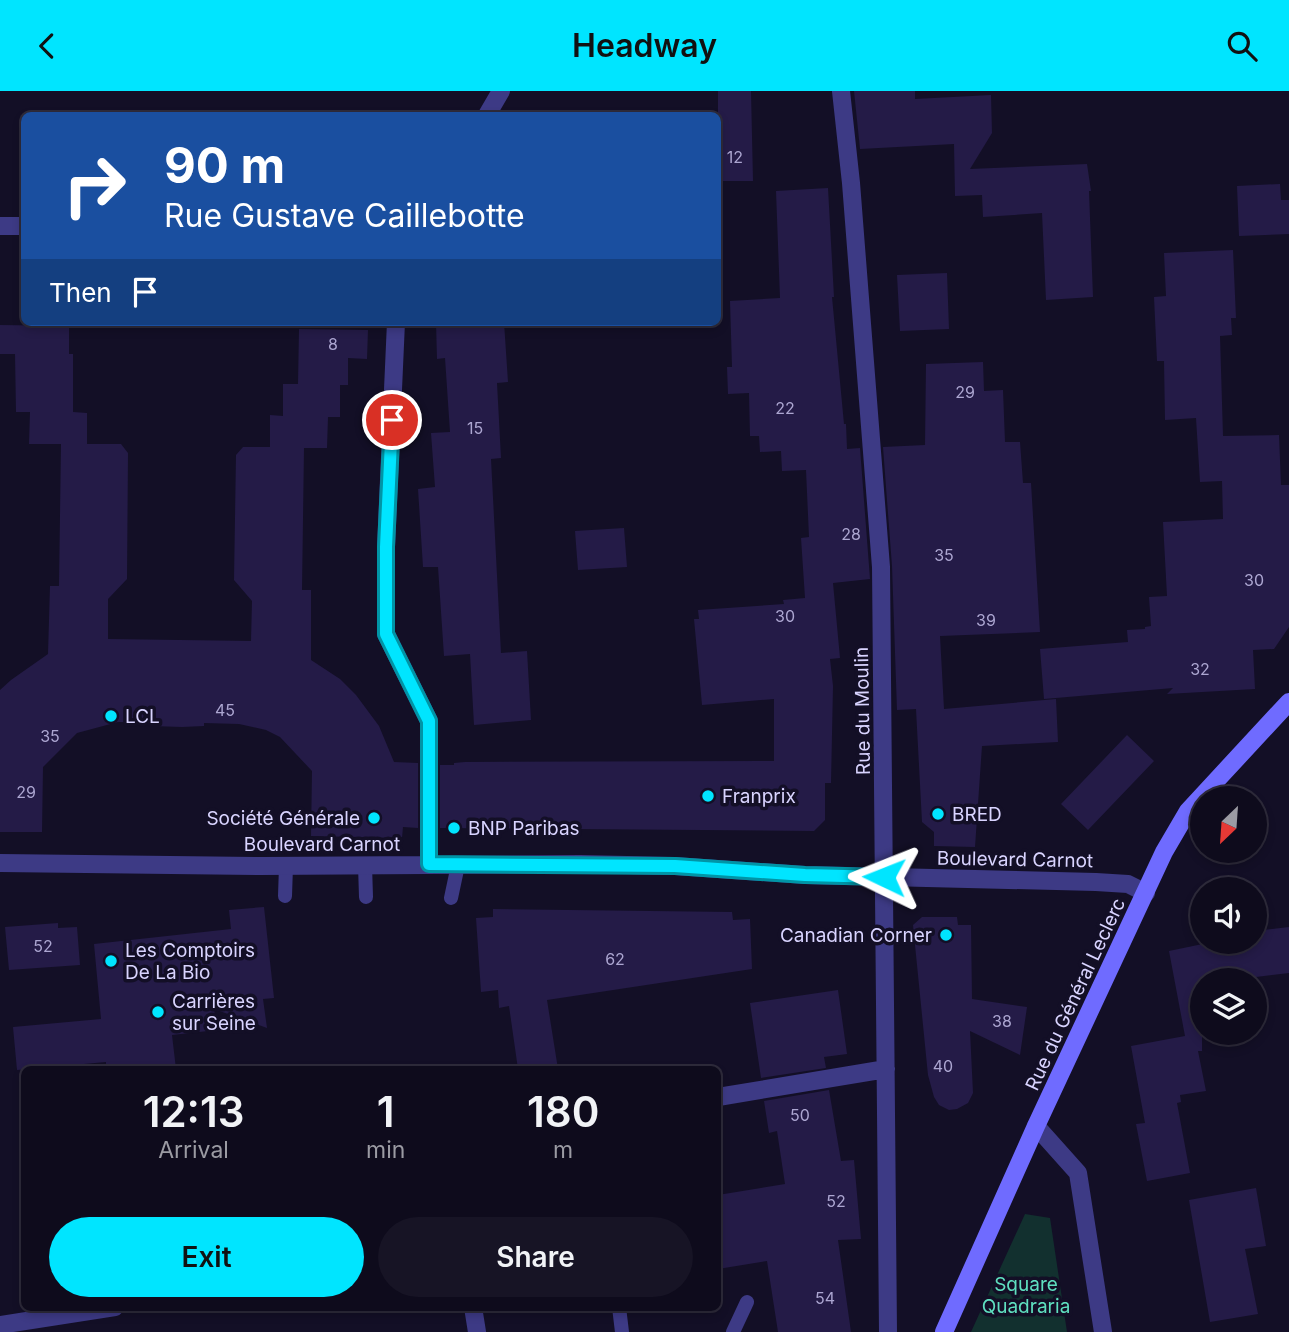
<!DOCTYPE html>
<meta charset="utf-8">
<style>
:root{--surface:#0e0b1c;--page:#171425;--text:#f1f3f6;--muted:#9b9ba3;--line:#2e2b3b;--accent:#00e5ff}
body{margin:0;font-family:Inter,sans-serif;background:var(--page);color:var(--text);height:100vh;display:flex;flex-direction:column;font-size:26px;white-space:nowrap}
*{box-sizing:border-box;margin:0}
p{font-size:23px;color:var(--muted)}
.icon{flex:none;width:38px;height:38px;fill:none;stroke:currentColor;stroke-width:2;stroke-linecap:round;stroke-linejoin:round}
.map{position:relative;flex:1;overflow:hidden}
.details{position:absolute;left:21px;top:975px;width:700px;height:245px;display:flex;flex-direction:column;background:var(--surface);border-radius:10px;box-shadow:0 4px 10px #0003,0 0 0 2px var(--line)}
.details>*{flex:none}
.top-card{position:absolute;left:21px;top:21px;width:700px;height:214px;border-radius:10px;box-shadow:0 4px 10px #0003,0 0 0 2px var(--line);background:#1a4fa0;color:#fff;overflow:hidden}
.needle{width:46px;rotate:205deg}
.controls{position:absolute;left:1190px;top:695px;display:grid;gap:14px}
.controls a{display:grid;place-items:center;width:77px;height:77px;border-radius:50%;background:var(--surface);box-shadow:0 4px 10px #0003,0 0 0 2px var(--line);font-size:35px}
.pin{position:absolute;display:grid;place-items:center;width:60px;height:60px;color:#fff;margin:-30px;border:4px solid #fff;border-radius:50%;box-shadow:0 2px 7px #0007}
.me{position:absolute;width:77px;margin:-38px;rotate:272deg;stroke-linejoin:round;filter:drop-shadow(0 0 5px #0008)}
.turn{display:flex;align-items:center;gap:24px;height:147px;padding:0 28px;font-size:32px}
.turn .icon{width:91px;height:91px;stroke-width:2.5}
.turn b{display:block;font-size:49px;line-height:60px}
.then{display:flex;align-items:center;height:66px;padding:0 28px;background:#0003;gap:14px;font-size:26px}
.eta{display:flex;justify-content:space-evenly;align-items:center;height:119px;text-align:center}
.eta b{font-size:42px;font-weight:600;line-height:49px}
.cta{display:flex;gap:14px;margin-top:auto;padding:14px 28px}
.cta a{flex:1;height:80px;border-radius:42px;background:var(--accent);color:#111;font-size:28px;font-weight:600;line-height:80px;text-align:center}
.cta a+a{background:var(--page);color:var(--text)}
header{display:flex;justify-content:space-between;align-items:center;height:91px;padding:0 28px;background:var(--accent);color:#111;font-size:32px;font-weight:600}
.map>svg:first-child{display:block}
</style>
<header><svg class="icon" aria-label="back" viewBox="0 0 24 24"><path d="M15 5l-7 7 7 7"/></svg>Headway<svg class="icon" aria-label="search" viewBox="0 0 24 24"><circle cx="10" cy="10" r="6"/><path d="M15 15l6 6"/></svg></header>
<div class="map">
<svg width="1289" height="1241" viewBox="0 0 1289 1241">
<rect width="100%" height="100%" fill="#130f26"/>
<!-- green -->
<path fill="#12302f" d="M1025,1123L1050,1127L1067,1241H971Z"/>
<!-- building -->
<path fill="#241b47" d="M718,0H751L753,90H718Z
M854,0H915V8L991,4L992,42L970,78L1087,73L1091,100H1089L1093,206L1046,209L1042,122L983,126L982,104L955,105L954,53L860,58Z
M1280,93L1281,109H1289V143L1239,145L1237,95Z
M828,97L834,206H832L844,333H846L847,358L860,357L870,488L833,492L840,567L830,568L833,595L831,692H825V729L814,740L440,737V674H454V672L465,671L774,670V608L702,614L694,528H699L698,519L784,513L783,509L805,507L801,447L809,446L806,379L782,380L781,360L760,361L759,345H750L749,302L728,303L727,276H732L730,210L780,207L776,100Z
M1233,159L1236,227H1231L1232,244L1220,245L1223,345L1279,344L1281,394H1289V536L1274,558L1253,559L1255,598L1167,603L1173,597L1044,608L1040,558L1128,551L1127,539L1145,538V536L1151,535L1149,506L1167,505L1163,431L1223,428L1222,390L1200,391L1196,327L1165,329L1164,270H1157L1154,206L1166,205L1164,162Z
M947,182L949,238L900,240L897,184Z
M436,231H504L508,291L497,292L501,367L491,368L501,562L527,560L531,629L474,634L470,563L444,565L438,476H423L418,398L435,396L431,342L450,341L445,267L437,268Z
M0,234L69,235V263H73V321L87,322V353H121L128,362L127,488L108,508V548L251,550L252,510L234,489L236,364L243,356H270V324L283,325V293H298L299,238L368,239L367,268L348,267V294H340V326H328L327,357H304L302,499H311V569L340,588L356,604L379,635L394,671L418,672V737L403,736L402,747L311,745L312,680L280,646L266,639L239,633L204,632V635L182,636L152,635V631H118L77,642L43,676L42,741H0V599L11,589L48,563L50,495H59L61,353H29L30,321H16L15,263H0Z
M983,271L984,300L1003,299L1005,351H1020L1023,392H1031L1040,541L940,545L944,618L1056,608L1058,651L982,655L975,756L934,755V741L922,731L916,618L897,619L892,475L883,356L925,354L926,273Z
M624,437L627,476L578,479L575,440Z
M1127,644L1154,670L1088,739L1061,713Z
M264,816L274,907L263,908L267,937L214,918L217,939L172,944L176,978H106V971L17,979L13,936L101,928L94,853L231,838L229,819Z
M493,818L732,821L733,829L750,828L752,878L547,909L558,978H518L509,915L499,917L498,899L481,901L476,827L493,826Z
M922,826H957L958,834H971L972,908L1027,916L1020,964L970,940L973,1002L968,1012L957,1018L949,1019L939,1014L934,1006L928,984L913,834Z
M58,832V837L77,836L80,874L9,879L5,836Z
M1289,836V882L1256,886L1257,889H1202V960H1198L1206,1000L1180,1004L1181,1011L1177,1012L1190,1082L1147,1090L1136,1033L1145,1032L1131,955L1185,945L1169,860L1217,850H1255V840Z
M838,899L847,963L824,966L826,977L761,987L750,912Z
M829,999L841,1070L854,1069L861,1148L838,1149L851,1241H778L767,1170L718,1178V1104L785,1093L777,1040L769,1042L764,1010Z
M1256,1097L1266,1155L1245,1158L1258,1223L1210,1231L1189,1109Z"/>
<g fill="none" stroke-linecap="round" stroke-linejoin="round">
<!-- lane -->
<path stroke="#3d3a85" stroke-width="14" d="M365,774L366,806
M285,805L286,775
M451,807L458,774
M619,1216L622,1241
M733,1241L747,1211"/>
<!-- street -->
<path stroke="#3d3a85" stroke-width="18" d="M841,0L851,92L881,476L888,1241
M487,24L501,0
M0,135H24
M396,231L386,456V543L429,630V773
M0,772L262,775L580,773L675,775L805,784L1096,791L1128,793L1146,802
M718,1006L886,978
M1036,1035L1078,1082L1103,1241
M473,1216L477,1241
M0,1234L115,1216"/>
<!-- secondary -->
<path stroke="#6f6bff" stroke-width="18" d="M944,1241L1036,1035L1164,761L1188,720L1289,611"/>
</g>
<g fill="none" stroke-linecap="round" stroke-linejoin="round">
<defs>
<path id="route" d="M392,329L386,456V543L429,630V773L675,775L805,784L884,786"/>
</defs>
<!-- route casing -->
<use href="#route" stroke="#0095a6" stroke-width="18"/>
<!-- route -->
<use href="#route" stroke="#00e5ff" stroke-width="12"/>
</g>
<!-- markers -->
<g fill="#00e5ff" stroke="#130f26" stroke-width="2.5">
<circle cx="111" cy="625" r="7"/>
<circle cx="708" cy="705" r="7"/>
<circle cx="938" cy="723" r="7"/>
<circle cx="374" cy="727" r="7"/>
<circle cx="454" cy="737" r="7"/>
<circle cx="946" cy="844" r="7"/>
<circle cx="111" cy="870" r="7"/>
<circle cx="158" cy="921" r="7"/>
</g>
<g text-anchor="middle" stroke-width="7" stroke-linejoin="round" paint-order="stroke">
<!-- number labels -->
<g font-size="16" fill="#aca6d1">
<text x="735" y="72">12</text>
<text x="333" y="259">8</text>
<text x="965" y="307">29</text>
<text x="785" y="323">22</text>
<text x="475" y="343">15</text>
<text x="851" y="449">28</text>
<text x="944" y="470">35</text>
<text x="1254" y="495">30</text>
<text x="785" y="531">30</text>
<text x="986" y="535">39</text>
<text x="1200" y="584">32</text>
<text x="225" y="625">45</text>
<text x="50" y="651">35</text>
<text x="26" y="707">29</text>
<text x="43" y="861">52</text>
<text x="615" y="874">62</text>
<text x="1002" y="936">38</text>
<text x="943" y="981">40</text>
<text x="800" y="1030">50</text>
<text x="836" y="1116">52</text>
<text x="825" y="1213">54</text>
</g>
<!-- street labels -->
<g font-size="19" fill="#d9d4ff" stroke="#130f26">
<text transform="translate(862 620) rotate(-91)" y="7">Rue du Moulin</text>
<text x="322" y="760">Boulevard Carnot</text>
<text transform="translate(1015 768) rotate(1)" y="7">Boulevard Carnot</text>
<text transform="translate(1075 903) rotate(-65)" y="7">Rue du Général Leclerc</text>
</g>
<!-- poi labels -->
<g font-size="19" fill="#d9d4ff" stroke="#130f26" text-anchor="start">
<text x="125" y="632">LCL</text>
<text x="722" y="712">Franprix</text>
<text x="952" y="730">BRED</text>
<text x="360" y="734" text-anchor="end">Société Générale</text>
<text x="468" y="744">BNP Paribas</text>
<text x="932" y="851" text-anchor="end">Canadian Corner</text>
<text x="125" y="866">Les Comptoirs<tspan x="125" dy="22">De La Bio</tspan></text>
<text x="172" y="917">Carrières<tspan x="172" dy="22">sur Seine</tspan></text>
</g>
<!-- park labels -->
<g font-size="19" fill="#5fe0c0" stroke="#130f26">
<text x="1026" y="1200">Square<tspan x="1026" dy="22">Quadraria</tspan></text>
</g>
</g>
</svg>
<div class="controls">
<a><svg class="needle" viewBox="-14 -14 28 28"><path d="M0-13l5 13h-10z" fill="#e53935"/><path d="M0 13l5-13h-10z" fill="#9b9ba3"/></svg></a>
<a><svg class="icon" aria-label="sound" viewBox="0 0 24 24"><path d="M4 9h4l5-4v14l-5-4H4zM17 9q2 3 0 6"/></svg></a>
<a><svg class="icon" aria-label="layers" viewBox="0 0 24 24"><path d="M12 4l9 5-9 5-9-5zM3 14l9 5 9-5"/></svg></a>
</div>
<div class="pin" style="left:392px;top:329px;background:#d93025"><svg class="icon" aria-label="arrive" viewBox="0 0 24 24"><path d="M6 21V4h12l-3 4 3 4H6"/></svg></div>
<svg class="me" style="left:884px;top:786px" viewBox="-20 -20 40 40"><path d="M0-17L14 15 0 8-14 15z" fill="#00e5ff" stroke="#fff" stroke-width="4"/></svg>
<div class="top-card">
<div class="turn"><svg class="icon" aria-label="right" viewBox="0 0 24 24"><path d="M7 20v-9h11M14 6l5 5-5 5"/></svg><div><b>90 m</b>Rue Gustave Caillebotte</div></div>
<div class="then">Then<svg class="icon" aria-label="arrive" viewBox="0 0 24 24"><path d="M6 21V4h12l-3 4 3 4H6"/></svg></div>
</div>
<section class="details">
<div class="eta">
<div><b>12:13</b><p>Arrival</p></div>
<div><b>1</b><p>min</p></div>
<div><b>180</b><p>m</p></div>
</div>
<div class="cta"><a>Exit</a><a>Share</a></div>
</section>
</div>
